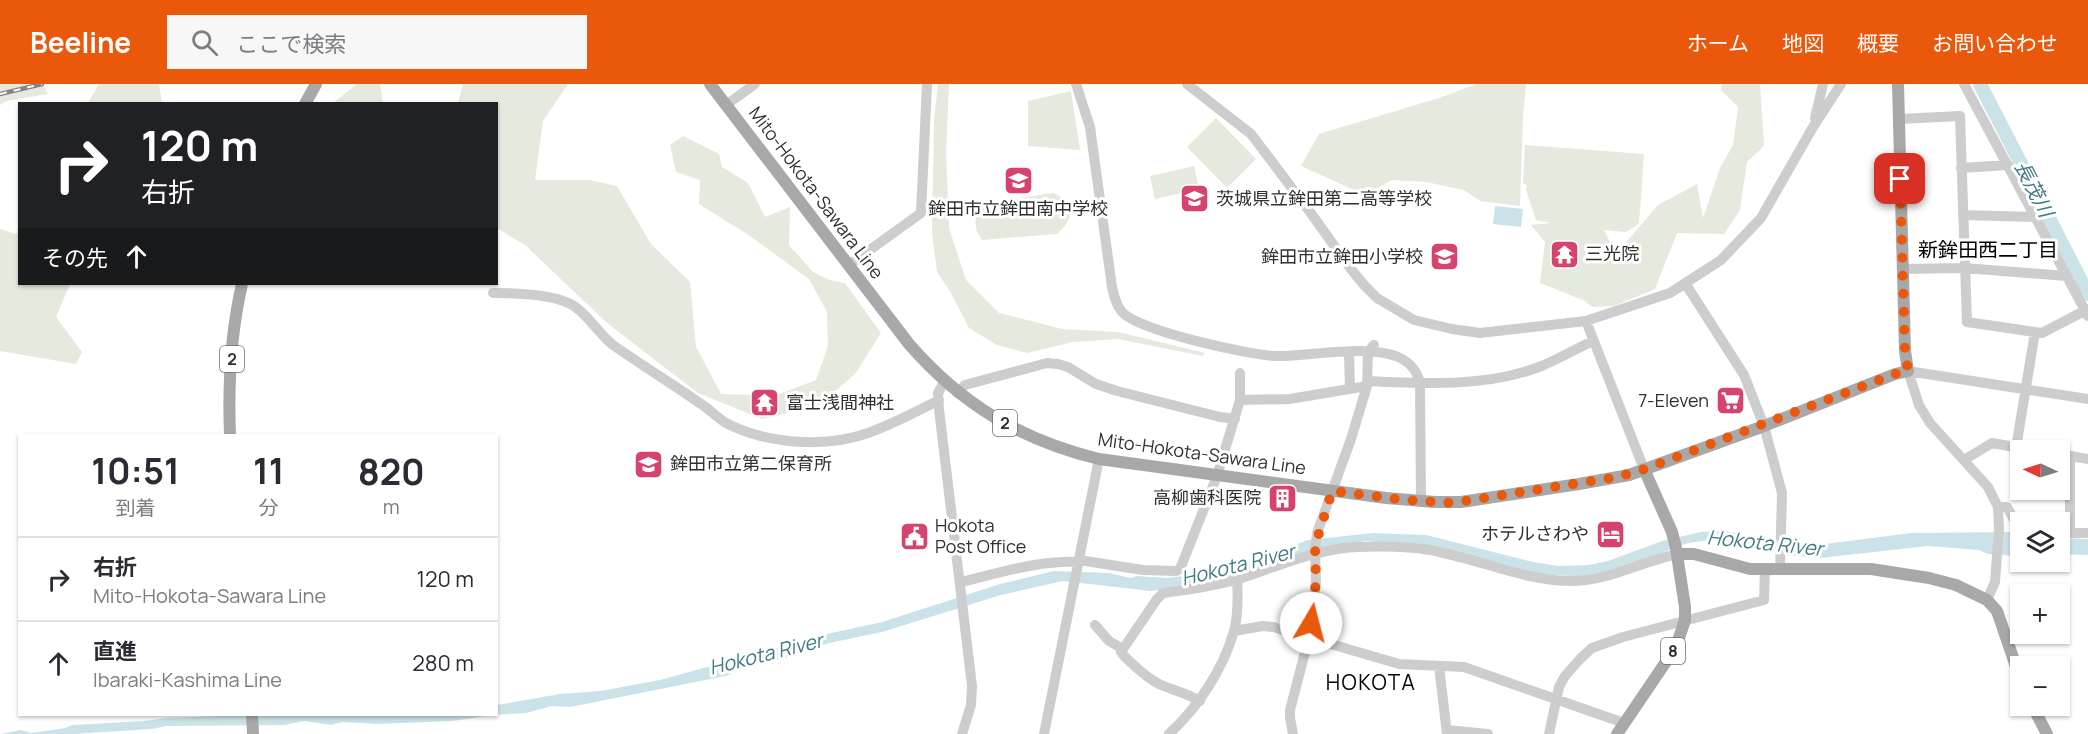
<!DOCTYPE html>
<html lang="ja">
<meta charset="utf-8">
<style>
:root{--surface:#fff;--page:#f7f7f7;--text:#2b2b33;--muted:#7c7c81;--line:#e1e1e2;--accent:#ea580c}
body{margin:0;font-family:Manrope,"Noto Sans JP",sans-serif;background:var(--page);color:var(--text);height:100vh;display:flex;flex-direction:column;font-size:22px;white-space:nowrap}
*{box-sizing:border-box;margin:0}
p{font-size:20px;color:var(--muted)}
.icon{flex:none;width:33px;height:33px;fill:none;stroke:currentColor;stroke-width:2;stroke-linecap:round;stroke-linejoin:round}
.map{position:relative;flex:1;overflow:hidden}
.drawer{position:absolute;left:18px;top:350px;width:480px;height:282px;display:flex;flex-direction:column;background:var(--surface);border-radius:0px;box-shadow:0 2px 4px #0004}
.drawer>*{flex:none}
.guide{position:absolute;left:18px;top:18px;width:480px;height:183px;border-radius:0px;box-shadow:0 2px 4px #0004;background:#202124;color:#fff;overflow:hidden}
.needle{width:39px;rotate:274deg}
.buttons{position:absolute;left:2010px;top:356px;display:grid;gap:12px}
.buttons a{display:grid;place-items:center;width:60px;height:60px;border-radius:0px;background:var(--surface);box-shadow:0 2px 4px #0004;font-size:30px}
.pin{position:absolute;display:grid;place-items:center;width:51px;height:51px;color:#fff;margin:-26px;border-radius:12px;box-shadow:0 3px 9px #0006}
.me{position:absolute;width:66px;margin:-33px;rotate:8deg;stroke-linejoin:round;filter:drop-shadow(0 0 4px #0008)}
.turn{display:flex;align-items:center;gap:21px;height:126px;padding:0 24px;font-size:27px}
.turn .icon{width:78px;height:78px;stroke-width:2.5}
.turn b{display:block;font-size:42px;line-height:51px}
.then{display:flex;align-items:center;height:57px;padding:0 24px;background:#0003;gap:12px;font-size:22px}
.eta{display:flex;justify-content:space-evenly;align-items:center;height:102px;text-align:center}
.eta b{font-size:36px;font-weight:700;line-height:42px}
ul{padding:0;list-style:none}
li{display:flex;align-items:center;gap:18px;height:84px;padding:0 24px;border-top:2px solid var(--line)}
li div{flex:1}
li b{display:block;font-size:22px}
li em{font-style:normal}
header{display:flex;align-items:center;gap:36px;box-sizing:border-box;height:84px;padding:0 30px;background:var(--accent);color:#fff}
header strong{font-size:28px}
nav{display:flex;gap:33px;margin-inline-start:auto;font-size:21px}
.search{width:420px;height:54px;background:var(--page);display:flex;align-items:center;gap:15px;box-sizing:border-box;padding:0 21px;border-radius:0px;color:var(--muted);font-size:22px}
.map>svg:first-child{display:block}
</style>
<header>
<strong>Beeline</strong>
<div class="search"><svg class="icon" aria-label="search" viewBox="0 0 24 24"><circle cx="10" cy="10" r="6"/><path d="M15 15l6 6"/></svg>ここで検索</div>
<nav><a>ホーム</a><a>地図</a><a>概要</a><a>お問い合わせ</a></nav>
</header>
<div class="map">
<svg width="2088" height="650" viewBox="0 0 2088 650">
<rect width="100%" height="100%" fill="#fff"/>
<!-- green -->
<path fill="#e6e9dd" d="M0,0H43L48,10L7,17L0,21Z
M99,0H159L162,19H88Z
M357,0H380L383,19H333Z
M463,0H568L543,37L535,96H589L617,102L651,160L690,198L696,263L721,310L774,312L816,296L828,262L827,228L809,195L750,152L699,120L700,96L676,88L670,61L683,52L719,70L722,83L748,99L765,133L790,123L789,161L813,188L830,196L845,199L881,249L855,290L818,322L762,335L698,309L607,239L525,161L497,144L496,20L458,19Z
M938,0H949L946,68L949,144L966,196L999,229L1062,245L1118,248L1205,269L1203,272L1118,255L1073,258L1027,269L997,261L969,244L951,209L937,188L932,148L934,36Z
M1477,0H1526L1523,32L1520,122L1480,117L1464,106L1426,98L1392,96L1365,111L1301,82L1319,50L1439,14Z
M1722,0H1760L1764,62L1747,78L1740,126L1724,150L1677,149L1655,205L1614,222L1592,223L1585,217L1540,199L1545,158L1531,141L1551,139L1536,136L1526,106L1527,101L1523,100L1525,61L1644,70L1639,140L1626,148L1604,146L1616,170L1658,121L1697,100L1703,134L1720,84L1733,61L1738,23L1721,6Z
M1071,7L1080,66L1028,62V17Z
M1216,34L1256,75L1227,104L1187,63Z
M1194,82L1199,105L1155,115L1150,92Z
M1053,109C1077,118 1074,135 1057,150L982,156C973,144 974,133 980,120Z
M0,145L16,150L19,147L20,200H70L56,233L82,268L76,280L0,267Z"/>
<!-- water -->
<path fill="#cbe3e8" d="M1495,122L1523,125L1521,143L1493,140Z
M1724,447L1807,460H1825L1911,449L2013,448L2020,450V476L2018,477L2016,472L1988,470L1979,466L1928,462L1820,474L1786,471L1755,461L1734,458L1710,456L1688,459L1605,490L1587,493L1536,490L1421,462L1365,457L1210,500L1151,507L1063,497L1001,511L882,548L829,559L779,576L745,582L726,592L570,623L552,622L526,629L492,631L453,637L378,640L343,638L331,641L304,637L285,641L167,642L152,645L74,650H0L21,646L31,649L65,644L72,641L145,637L167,634L272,630H496L497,621L560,610L600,607L660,596L827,550L882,538L1000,500L1054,487L1109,489L1131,494L1137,492L1167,494L1191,491L1252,477L1308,456L1373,449L1426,451L1533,478L1558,482L1588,481L1608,477L1662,457L1701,448Z
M2060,454L2088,455V471L2060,470Z"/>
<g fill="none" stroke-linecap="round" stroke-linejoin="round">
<!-- river -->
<path stroke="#cbe3e8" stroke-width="14" d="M1980,0L2088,210"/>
<!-- minor -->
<path stroke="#cdcdcd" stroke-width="10" d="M1076,0L1090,43L1112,203C1114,212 1116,221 1122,228C1139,247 1252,272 1279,272C1311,272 1369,260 1398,273C1410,278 1417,287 1420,299L1421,418
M1187,0L1251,50L1310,128L1351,185L1364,201L1377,214L1414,236L1452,245L1480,249L1586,237L1670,209L1721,176L1761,134L1813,43L1841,0
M1964,0L2088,232
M726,21L755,0
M1815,34L1823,0
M1899,35L1960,32L1967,238L2042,249L2088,225
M1961,84L2008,81
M1963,131L2035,133
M849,181L921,129L927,0
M1903,185L1964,184L2067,192
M1685,199L1744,291L1764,342L1782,409L1780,486
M493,209C515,209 556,210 574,222C589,232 599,250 613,261C643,282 674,301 704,322C713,328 720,337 730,341C770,360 826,364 868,349C893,340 916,328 939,316
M1586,237L1644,385
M1349,269L1350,305
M1368,297C1424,300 1486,303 1539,283C1557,276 1575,265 1593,257
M944,298L938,309L939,325L972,602L971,621L962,650
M957,309L965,301L1047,279L1058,280L1068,283L1096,300L1117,307L1220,333L1235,335
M1240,316V289
M2016,364L2035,248
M2060,370L2088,375
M2070,372V449
M1964,376L1992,359L2032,366
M1998,423H2007L2020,446
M2060,449H2088
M1079,476L1143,486L1176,487L1180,485L1217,392L1240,316L1290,315L1367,302
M961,498C1000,489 1038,476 1079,478
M1987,516L1995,498L1999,444L1998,423L1988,403L1930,339L1919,321L1908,287L2088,315
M1095,541L1109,557L1123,565L1121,568L1124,572C1135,582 1145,593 1159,600C1172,606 1187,609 1200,617
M1234,547L1263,542L1273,543L1399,580L1464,583L1624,639
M1123,565L1157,515L1163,509C1189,506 1214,502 1239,495C1276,483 1319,464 1357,463C1384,462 1413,462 1439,468C1484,477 1526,497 1572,497C1610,497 1641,477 1678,470
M1439,582L1447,650
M1447,646L1488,650
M1044,650L1099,375
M1169,650C1198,623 1223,586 1234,547C1238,532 1238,511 1237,495
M1293,650L1290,634V626L1309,553L1316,498L1315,467L1317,449L1351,355L1367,302L1368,268L1374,261
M1549,650L1559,603L1565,592L1580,575L1592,564L1623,553L1764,516L1765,486"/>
<!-- major -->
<path stroke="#a8a8a8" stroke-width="12" d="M710,0L909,260C962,321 1021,356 1099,375L1386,414L1435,418H1461L1579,400L1629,391L1764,342L1895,290L1908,287L1905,267L1898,0
M305,20L316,0
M230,351C228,301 231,248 242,200
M1678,470H1694L1750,485H1871L1929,494L1956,501L1987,516L1997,527L2020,594
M2032,621L2047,650
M252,630L253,650
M1617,650L1676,563L1685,536V523L1676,464L1672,448L1644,385"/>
<defs>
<path id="rail" d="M0,10L42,0"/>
</defs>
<!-- rail casing -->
<use href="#rail" stroke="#858585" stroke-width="4.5"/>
<!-- rail -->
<use href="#rail" stroke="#fff" stroke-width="2" stroke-dasharray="7" stroke-linecap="butt"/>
</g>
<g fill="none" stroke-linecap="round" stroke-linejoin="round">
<!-- route -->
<path stroke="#ea580c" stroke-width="10" stroke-dasharray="0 18" d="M1311,539L1316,498L1315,462L1332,407L1405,416L1452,419L1612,394L1637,388L1895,290L1908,287L1905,267L1900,95"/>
</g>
<!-- icons -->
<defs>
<symbol id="school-square" viewBox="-11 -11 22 22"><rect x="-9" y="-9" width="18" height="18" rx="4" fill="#d6436d" stroke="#fff"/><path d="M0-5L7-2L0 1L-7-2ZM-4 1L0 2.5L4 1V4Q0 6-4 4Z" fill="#fff"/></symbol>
<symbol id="temple-square" viewBox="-11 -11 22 22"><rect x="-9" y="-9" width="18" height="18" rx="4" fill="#d6436d" stroke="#fff"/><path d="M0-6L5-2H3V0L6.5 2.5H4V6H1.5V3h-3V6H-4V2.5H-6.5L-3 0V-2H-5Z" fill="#fff"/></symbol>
<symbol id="supermarket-square" viewBox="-11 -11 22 22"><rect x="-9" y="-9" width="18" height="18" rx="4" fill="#d6436d" stroke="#fff"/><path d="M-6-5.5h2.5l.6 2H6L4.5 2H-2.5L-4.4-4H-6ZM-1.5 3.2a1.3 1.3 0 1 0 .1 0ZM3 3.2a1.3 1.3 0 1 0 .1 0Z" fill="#fff"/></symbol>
<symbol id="building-square" viewBox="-11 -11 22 22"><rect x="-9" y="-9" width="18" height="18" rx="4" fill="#d6436d" stroke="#fff"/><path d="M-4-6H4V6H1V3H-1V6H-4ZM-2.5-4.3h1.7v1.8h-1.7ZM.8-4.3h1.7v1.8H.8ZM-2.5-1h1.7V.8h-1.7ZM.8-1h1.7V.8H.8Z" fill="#fff"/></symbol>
<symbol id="hotel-square" viewBox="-11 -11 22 22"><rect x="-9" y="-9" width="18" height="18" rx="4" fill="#d6436d" stroke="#fff"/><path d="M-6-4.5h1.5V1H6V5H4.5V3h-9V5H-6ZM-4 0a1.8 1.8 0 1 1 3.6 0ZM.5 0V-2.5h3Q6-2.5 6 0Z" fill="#fff"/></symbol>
<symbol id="civic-square" viewBox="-11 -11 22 22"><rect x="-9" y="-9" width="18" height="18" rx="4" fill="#d6436d" stroke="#fff"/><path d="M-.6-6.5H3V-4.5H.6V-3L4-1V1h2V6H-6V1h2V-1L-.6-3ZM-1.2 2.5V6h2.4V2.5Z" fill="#fff"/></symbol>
</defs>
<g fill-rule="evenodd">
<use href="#school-square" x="1002" y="80" width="33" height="33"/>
<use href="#school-square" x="1178" y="98" width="33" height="33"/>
<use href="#temple-square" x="1548" y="154" width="33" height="33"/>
<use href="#school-square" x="1428" y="156" width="33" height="33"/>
<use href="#supermarket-square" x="1714" y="300" width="33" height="33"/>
<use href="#temple-square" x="748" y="302" width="33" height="33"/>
<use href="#school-square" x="632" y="364" width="33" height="33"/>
<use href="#building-square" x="1266" y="398" width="33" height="33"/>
<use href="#hotel-square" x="1594" y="434" width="33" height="33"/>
<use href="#civic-square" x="898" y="436" width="33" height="33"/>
</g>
<g text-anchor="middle" stroke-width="6" stroke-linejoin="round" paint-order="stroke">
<!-- shield labels -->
<g fill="#fff" stroke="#6e6e6e" stroke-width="1.5">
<rect x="220" y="262" width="24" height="26" rx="4.5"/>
<rect x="993" y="326" width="24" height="26" rx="4.5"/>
<rect x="1661" y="554" width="24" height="26" rx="4.5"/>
</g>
<g font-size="16" font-weight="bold" fill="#303030">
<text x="232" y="281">2</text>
<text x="1005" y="345">2</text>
<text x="1673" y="573">8</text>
</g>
<!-- street labels -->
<g font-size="18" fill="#303030" stroke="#fff">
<text transform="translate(816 109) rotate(53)" y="6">Mito-Hokota-Sawara Line</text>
<text transform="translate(1202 370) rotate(8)" y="6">Mito-Hokota-Sawara Line</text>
</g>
<!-- poi labels -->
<g font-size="18" fill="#303030" stroke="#fff" text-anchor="start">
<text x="1216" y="121">茨城県立鉾田第二高等学校</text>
<text x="1018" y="131" text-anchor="middle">鉾田市立鉾田南中学校</text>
<text x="1585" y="176">三光院</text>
<text x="1423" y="179" text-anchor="end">鉾田市立鉾田小学校</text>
<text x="1709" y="323" text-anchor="end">7-Eleven</text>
<text x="786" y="325">富士浅間神社</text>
<text x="670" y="386">鉾田市立第二保育所</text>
<text x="1261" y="420" text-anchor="end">高柳歯科医院</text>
<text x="935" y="448">Hokota<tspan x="935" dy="21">Post Office</tspan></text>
<text x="1589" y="456" text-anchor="end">ホテルさわや</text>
</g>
<!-- water labels -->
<g font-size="20" font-style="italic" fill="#427a86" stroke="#fff">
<text transform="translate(2034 105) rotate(63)" y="7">長茂川</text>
<text transform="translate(1765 459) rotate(6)" y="7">Hokota River</text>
<text transform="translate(1238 481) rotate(-14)" y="7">Hokota River</text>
<text transform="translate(766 570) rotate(-14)" y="7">Hokota River</text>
</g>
<!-- neighbourhood labels -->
<g font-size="20" fill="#000" stroke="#fff">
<text x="1988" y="173">新鉾田西二丁目</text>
</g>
<!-- quarter labels -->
<g font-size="21" letter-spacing="1.5" fill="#000" stroke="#fff">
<text x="1371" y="606">HOKOTA</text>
</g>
</g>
</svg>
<div class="buttons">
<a><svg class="needle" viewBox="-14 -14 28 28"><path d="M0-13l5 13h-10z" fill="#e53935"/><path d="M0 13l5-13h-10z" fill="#7c7c81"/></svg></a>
<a><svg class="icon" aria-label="layers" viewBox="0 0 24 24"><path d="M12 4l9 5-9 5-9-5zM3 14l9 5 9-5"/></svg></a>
<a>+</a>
<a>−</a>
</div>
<div class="pin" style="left:1900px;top:95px;background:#d93025"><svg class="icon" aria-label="arrive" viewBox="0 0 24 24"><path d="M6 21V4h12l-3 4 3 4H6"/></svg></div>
<svg class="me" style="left:1311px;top:539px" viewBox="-20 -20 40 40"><circle r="19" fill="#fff"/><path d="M0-13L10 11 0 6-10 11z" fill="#ea580c"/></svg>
<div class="guide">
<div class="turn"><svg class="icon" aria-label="right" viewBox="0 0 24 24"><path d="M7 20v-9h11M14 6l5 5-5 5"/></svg><div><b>120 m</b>右折</div></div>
<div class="then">その先<svg class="icon" aria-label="ahead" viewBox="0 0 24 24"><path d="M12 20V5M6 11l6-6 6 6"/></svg></div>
</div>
<section class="drawer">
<div class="eta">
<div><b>10:51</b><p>到着</p></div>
<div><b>11</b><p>分</p></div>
<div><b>820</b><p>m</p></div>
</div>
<ul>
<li><svg class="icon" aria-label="right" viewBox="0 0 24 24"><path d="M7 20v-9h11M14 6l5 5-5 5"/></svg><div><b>右折</b><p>Mito-Hokota-Sawara Line</p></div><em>120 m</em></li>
<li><svg class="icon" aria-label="ahead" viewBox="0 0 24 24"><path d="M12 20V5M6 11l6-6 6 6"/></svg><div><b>直進</b><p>Ibaraki-Kashima Line</p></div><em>280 m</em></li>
</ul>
</section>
</div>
